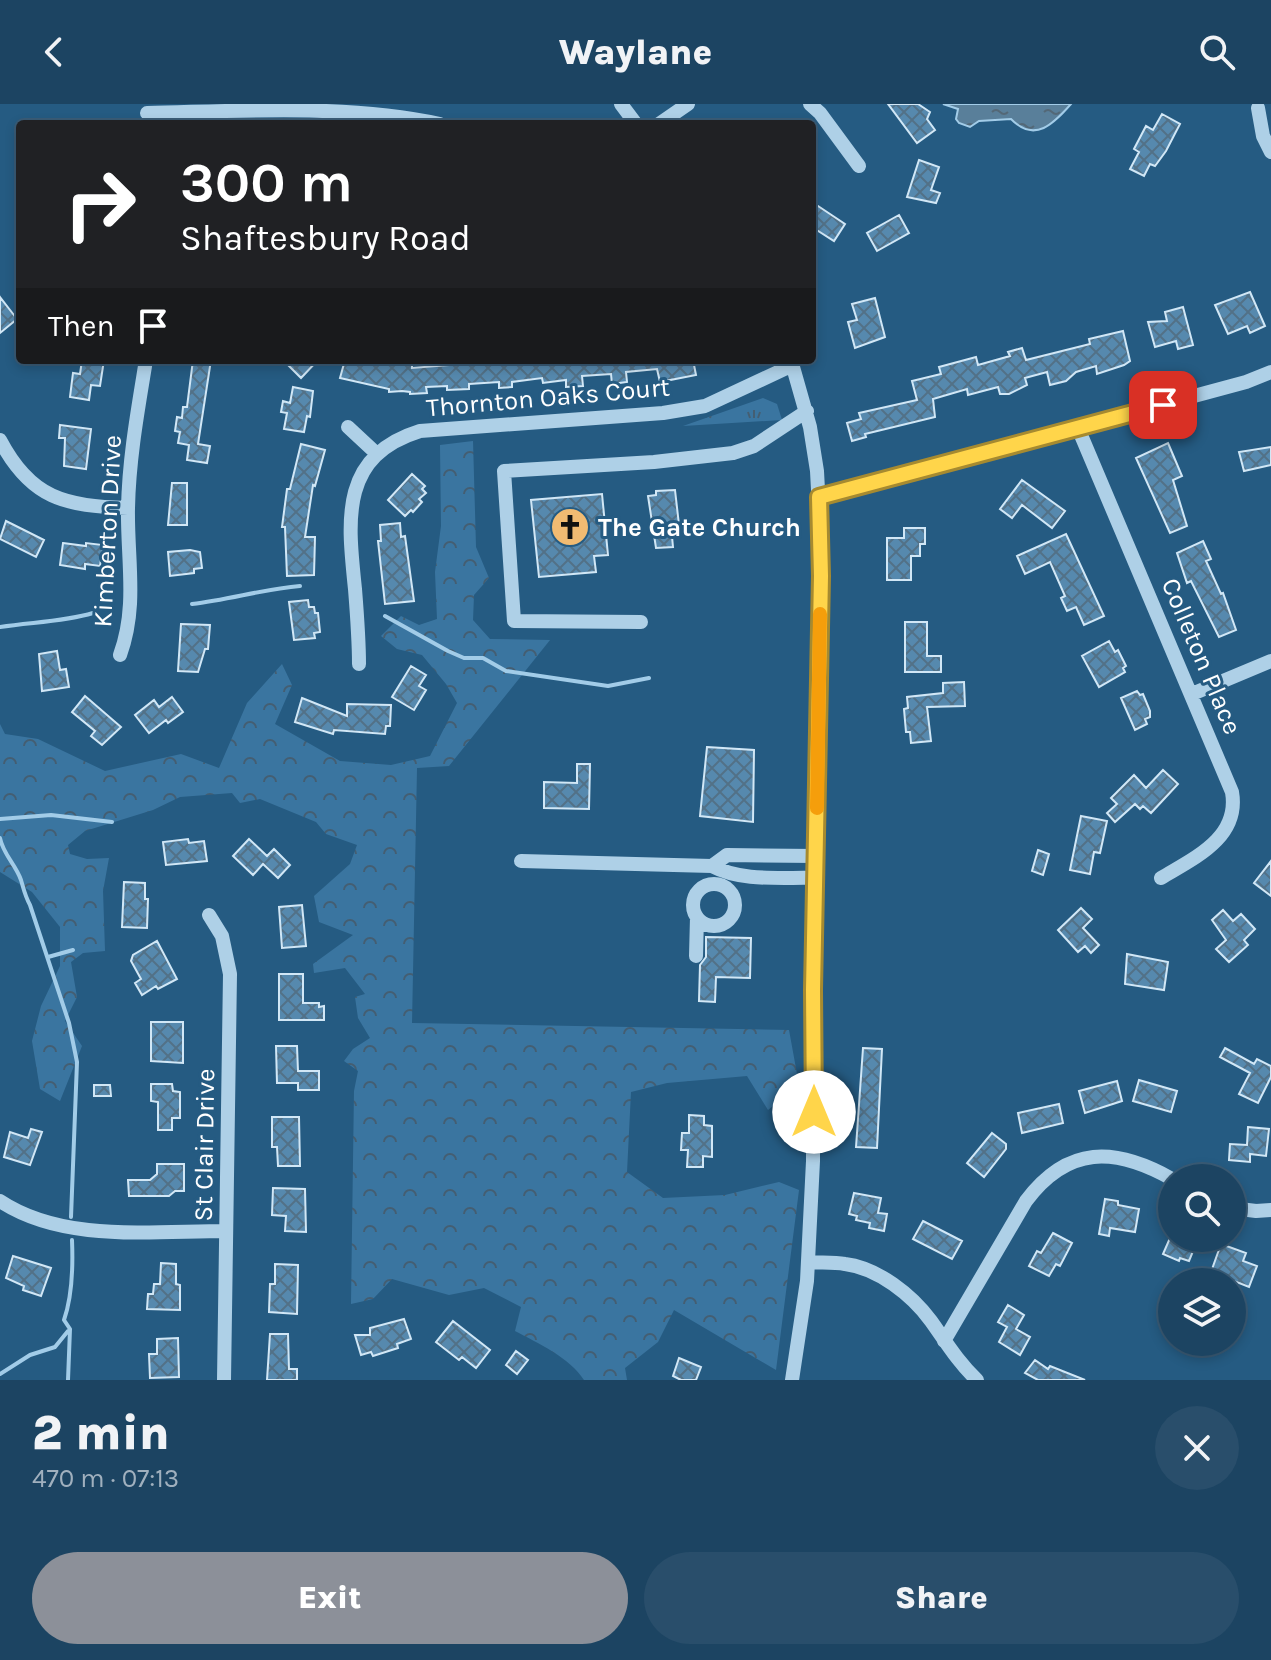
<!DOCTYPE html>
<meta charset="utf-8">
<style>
:root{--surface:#1c4462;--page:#294e6b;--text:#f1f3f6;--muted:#a0b0be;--line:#3a5c77;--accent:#8c9099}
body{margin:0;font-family:Karla,sans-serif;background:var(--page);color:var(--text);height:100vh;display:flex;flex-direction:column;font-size:30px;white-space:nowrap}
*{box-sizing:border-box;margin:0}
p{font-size:26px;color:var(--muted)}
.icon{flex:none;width:44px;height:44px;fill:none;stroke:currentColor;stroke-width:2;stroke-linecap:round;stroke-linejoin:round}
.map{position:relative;height:1276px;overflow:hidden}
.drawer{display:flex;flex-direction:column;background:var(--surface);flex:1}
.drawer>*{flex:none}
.top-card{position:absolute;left:16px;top:16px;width:800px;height:244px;border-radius:8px;box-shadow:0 4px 12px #0003,0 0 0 2px var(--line);background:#202124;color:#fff;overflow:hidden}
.tools{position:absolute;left:1158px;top:1060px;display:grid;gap:16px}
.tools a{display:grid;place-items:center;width:88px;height:88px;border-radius:50%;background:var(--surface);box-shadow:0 4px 12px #0003,0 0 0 2px var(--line);font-size:40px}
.pin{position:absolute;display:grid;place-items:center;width:68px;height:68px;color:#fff;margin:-34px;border-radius:16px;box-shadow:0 4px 12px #0006}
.me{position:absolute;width:88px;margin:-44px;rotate:0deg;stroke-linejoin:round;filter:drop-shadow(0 0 6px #0008)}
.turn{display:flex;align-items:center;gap:28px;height:168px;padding:0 32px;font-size:36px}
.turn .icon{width:104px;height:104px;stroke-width:2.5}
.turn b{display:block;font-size:56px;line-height:68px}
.then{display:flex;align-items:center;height:76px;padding:0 32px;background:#0003;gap:16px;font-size:30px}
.round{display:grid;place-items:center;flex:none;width:84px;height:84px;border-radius:42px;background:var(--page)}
.head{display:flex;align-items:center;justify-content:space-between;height:136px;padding:0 32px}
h1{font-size:48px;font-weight:800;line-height:60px}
.primary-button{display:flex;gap:16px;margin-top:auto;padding:16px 32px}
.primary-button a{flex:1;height:92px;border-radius:48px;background:var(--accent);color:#fff;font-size:32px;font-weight:800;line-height:92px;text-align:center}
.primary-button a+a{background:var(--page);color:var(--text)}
header{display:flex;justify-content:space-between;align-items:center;height:104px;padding:0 32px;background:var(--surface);font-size:36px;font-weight:800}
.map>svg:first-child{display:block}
</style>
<header><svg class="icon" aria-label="back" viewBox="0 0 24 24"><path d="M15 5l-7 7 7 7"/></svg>Waylane<svg class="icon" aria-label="search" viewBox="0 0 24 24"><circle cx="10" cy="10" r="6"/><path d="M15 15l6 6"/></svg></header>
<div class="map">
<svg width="1271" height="1276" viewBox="0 0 1271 1276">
<defs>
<pattern id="grass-tufts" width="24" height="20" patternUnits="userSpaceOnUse" patternTransform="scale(2)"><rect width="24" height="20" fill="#3a75a0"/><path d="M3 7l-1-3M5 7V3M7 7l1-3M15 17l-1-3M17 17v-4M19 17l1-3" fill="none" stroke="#445e72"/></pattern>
<pattern id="forest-crowns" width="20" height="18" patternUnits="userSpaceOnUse" patternTransform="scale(2)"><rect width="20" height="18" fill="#3a75a0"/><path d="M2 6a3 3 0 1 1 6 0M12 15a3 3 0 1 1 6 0" fill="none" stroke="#445e72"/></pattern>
<pattern id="water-ripples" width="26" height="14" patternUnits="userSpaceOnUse" patternTransform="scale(2)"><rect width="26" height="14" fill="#597f9a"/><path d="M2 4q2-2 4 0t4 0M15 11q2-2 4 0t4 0" fill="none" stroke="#536877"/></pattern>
<pattern id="building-cross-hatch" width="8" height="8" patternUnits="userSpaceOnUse" patternTransform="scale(2)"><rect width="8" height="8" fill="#5689ae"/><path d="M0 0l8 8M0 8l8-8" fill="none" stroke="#527187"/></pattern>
</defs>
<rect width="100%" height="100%" fill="#255b82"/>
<!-- grass -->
<path fill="url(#grass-tufts)" d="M763,294L777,300L782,316L683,322Z"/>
<!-- forest -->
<path fill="url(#forest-crowns)" d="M473,337L476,443L489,474L474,491L473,516L490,535L550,536L449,662L417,664L412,919L789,926L799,981L768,1006L747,972L667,979L631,988L627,1068L663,1094L725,1091L779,1078L799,1086L776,1266L674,1206L658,1238L625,1264L627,1276H584C570,1254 538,1239 515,1227L521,1203L484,1184L449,1191L392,1175L373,1195L351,1200L354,987L358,967L344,957L353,945L370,934L358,914L355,893L365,890L345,864L314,869L313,860L353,831L319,818L314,792L350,760L357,741L326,730L316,718L260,695L240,699L232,689L180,693L153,706L85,727L68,741L70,750L87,755L109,754L103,787L105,847L83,849L71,858L77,893L65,917L82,942L60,997L40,985L32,937L41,902L60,862V823L32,788L0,768V620L5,630L38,635L105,667L181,650L219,664L247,599L282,560L292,581L275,620L340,657L391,661L430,652L457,599L446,580L422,551L397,545L381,532L401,512L419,521L437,515L435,468L441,422L440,341Z"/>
<!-- water -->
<path fill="url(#water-ripples)" stroke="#a2cce8" stroke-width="2" d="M943,0H1071C1054,19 1035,40 1011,15L979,17L970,23L959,19L956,15L958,5Z"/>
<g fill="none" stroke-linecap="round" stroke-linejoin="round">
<!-- stream -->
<path stroke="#a2cce8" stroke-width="4" d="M192,500C229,496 263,485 300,482
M385,512L448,547L464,554H483L506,567L608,582L649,574
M0,523C31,518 63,518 93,509
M0,715L51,711L112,718
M0,734C3,750 16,761 21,776C24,786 25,792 30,801L69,919L77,958L71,1113
M48,853L73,846
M0,1270L30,1251L55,1243L68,1227
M68,1276L70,1225L64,1216C72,1193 73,1160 72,1136"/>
</g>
<!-- building -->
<path fill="url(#building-cross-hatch)" stroke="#d1e7f6" stroke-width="2" d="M888,0H918L930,8L927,15L935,26L917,39Z
M1162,10L1180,20L1166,47L1155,62L1150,60L1144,72L1130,65L1139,48L1134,45L1146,22L1153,26Z
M919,56L939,63L931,86L940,89L936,99L907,93Z
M812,98L845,120L834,137L812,123Z
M899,111L909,129L877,147L867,129Z
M1250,188L1265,222L1250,229L1247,222L1228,230L1215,201Z
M0,193L17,215L0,229Z
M875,194L885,233L855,244L848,218L857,216L852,200Z
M1183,203L1193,241L1178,245L1176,237L1155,243L1148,218L1167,217L1165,208Z
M1123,227L1130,257L1124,261L1097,270L1096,262L1076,268L1066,277L1050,281L1047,268L1025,274L1027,281L1009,290H1000L998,283L968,291L967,285L933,295L935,313L865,330L866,333L852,337L847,319L861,315L859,309L917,296L912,277L941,270L939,263L976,253L978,261L1010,252L1008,248L1022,244L1026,256L1090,240L1089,235Z
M82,256H104L100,282L91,281L89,296L70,293L73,269L80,270Z
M193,256H211L198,340L210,342L207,359L187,356L189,341L178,339L180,328L175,327L177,313L182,314L183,303H187Z
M294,256H318L301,274L288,261Z
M345,256H381L380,261L412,259V264L474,259V256H693L696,271L660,278L657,265L626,268L627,278L612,280L611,270L582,272L583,282L566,283V276L543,279L542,274L512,278V283L499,284V278L469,280V285L447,286V282L426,283L427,289L410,290V288L402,287L389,288V285L340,274Z
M293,283L313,287L310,313L307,312L304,328L284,325L287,309L281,308L283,297L290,299Z
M60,321L91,325L86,365L64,362L65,334H59Z
M1168,339L1182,372L1173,376L1187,422L1170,429L1136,354Z
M301,340L325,346L315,382L313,381L305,433H315L314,471L287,472L285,423H282L287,385H290Z
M1271,343V361L1244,367L1239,348Z
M412,370L425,382L422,385L426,389L419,395L422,398L413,408L411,406L405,412L388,396Z
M1022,376L1065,407L1052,424L1022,401L1012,414L1000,405Z
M172,379H187V421H168Z
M675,386L679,421L671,422L673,443L656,444L648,392L656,391V387Z
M602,390L608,451L594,452L596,468L539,473L531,396Z
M6,417L44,436L36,453L0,435Z
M400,419L401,433L405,432L414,497L385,500L378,437H381L380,421Z
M904,424H925V440H920V452H911V476H887V434H904Z
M1066,430L1104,512L1084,521L1076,503L1067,507L1061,494L1065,492L1050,458L1025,470L1017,452Z
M1203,437L1211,455L1206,457L1221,490L1223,489L1236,526L1219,533L1191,477L1187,479L1177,449Z
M63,439L86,442V439L103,441L100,462L85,460V465L60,461Z
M190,446L200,448L202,464L194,465V469L170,472L168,448Z
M308,496L309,503H314L315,509H318L320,528L314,529L315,534L294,536L289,498Z
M905,518H927V552H941V568H905Z
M181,520L210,521L208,545H205L198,568L178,567Z
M1109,537L1115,548L1118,546L1126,562L1123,564L1125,568L1099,583L1082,552Z
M57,547L60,566L66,565L69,583L42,587L39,550Z
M411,562L426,571L419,582L426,586L414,606L392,593Z
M964,578L965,602L927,603L931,637L911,639L910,628H906L904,605L908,604L907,593L943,589V579Z
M1137,587L1140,591L1143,590L1150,607V613L1145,615L1147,620L1135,626L1121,594Z
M85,592L121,623L102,641L91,632L95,627L72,608Z
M172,593L183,608L168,619L166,616L149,629L135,611L154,596L159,603Z
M302,594L347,612V600L391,601L390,622H386L385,630L334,626L333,630L295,618Z
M707,643L754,646L753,718L700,712Z
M577,660H590L589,705L544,704V678L577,679Z
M1163,666L1178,680L1151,709L1143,702L1140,705L1135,700L1115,718L1107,709L1117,700L1111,694L1134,671L1146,684Z
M1081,712L1107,717L1100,749L1094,748L1090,770L1070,766Z
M188,735L189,739L204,737L207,757L166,761L163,738Z
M249,735L267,752L274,745L290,761L278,774L263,760L253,771L233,752Z
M1038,746L1049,750L1043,771L1032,767Z
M1271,757V792L1254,779Z
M124,778L145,779V795H148L147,824L122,823Z
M302,801L306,842L282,844L279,803Z
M1081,804L1092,815L1083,824L1099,841L1091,849L1085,842L1078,848L1058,826Z
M1223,806L1233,817L1241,810L1255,825L1244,836L1248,841L1229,858L1216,845L1226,836L1212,816Z
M706,833L751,834L750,874L716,873L715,898L699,897L700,861L706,853Z
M157,837L177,875L158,885L156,882L142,891L135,879L141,875L131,857L133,851Z
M1127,850L1168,858L1164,886L1125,880Z
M279,870H303V899H319V903L324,902V916H279Z
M151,918H183V959L151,957Z
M276,942H297L298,967H319V986H298V979H277Z
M863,944L882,945L877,1044L856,1043Z
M1225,944L1254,960L1257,955L1271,962V973L1258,999L1239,990L1250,969L1220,953Z
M1139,976L1177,987L1171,1008L1133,997Z
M1117,977L1122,997L1085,1009L1079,987Z
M151,980H172L173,987L180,988V1014H172V1026H158V998L151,997Z
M94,981H110L111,992H94Z
M1059,1000L1063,1019L1022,1029L1018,1009Z
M689,1011L704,1012V1021L712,1022V1053L703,1052V1063H687L688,1046H681L682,1029H689Z
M272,1013H299L300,1062H278L277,1043H272Z
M1248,1023L1269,1025L1266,1052L1250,1050V1058L1229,1056L1230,1040L1247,1041Z
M31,1025L42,1028L30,1061L4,1053L10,1028L28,1034Z
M992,1029L1006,1040V1045L984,1073L967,1059Z
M157,1060H184V1087H175L169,1092H129L128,1076H150L157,1070Z
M273,1084L305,1085L306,1128L285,1127L286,1112L272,1111Z
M854,1089L881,1094L878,1109L887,1110L884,1127L869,1124L870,1119L856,1116L857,1112L849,1110Z
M1105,1095L1118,1097V1101L1139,1105L1135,1128L1110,1124L1109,1132L1099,1130Z
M923,1117L962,1137L952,1155L913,1135Z
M1053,1129L1072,1139L1060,1162L1056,1160L1049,1172L1029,1162L1037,1147L1041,1149Z
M1170,1134H1182L1196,1140L1189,1157L1180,1154L1179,1157L1163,1150Z
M1221,1140L1246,1149L1243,1157L1257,1162L1249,1183L1211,1168Z
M13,1152L51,1164L41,1192L23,1186L24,1182L6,1174Z
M161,1159L176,1160V1180L180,1181V1206L147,1205L148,1190H153L154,1180H160Z
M275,1160L298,1161L297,1210L269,1208L270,1180H275Z
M1008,1201L1024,1211L1016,1225L1030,1233L1020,1251L999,1238L1007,1223L998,1218Z
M404,1215L411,1235L397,1240L398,1244L373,1252L371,1248L361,1251L355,1231H370V1224Z
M453,1217L490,1246L476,1264L462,1253L459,1256L436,1238Z
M270,1230H288L289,1265H297V1276H267Z
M178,1234L179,1273L150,1274L149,1250H157V1235Z
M516,1247L528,1256L517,1270L506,1261Z
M679,1254L701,1263L696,1276H681L673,1272Z
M1035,1256L1048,1265L1050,1262L1085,1276H1038L1025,1269Z"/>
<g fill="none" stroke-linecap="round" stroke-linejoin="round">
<!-- minor -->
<path stroke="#aed0e7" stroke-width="14" d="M621,0L636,20
M810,0L820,9L859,62
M1258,4L1263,32L1271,48
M147,9C243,7 346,0 440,20
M659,20L688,0
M791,256L810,323L817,367L821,443L813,886V1057L807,1177L792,1276
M348,323L377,350
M1078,324L1232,688C1240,734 1194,754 1161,774
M0,336C31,395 65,402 128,404
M819,393L1246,278L1271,268
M641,518L514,517L504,367L654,358L733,349L754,342L807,307
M120,551C138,502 127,455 128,404C129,354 138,305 146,256
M359,560C359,535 357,510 355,485C348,417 339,352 420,327L663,309L705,302L793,261
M1192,590L1271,557
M521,757L712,762C742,778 782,773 816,774
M712,762L727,751L816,752
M693 801a21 21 0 1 1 42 0a21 21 0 1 1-42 0Z
M209,811L222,832L230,870L224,1276
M696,852L697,813
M0,1097C63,1139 153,1127 226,1127
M1232,1104L1256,1107L1271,1106
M808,1158C820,1159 833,1158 845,1160C878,1164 912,1191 931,1217C946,1238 958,1258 977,1276
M944,1237L1026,1097C1068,1041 1115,1043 1172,1075"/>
</g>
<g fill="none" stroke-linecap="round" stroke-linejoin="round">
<defs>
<path id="route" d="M814,1008L813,886L821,472L819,393L1163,301"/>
</defs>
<!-- route casing -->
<use href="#route" stroke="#a68a30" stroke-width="20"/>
<!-- route -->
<use href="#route" stroke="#ffd54a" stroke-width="14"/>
<!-- slow -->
<path stroke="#f59e0b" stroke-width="14" d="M817,704L820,510"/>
</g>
<!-- icons -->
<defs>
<symbol id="church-disc" viewBox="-11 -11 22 22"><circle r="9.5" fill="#f1bb72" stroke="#255b82"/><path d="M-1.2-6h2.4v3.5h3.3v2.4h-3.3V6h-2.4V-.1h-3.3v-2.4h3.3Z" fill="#111"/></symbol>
</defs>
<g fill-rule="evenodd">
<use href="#church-disc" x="548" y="401" width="44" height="44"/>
</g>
<g text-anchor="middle" stroke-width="6" stroke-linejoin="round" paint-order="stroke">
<!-- street labels -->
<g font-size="26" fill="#fff" stroke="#255b82">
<text transform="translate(548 293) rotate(-5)" y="9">Thornton Oaks Court</text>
<text transform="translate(107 427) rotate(-87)" y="9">Kimberton Drive</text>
<text transform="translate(1202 552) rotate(67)" y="9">Colleton Place</text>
<text transform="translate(204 1041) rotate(-89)" y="9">St Clair Drive</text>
</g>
<!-- poi labels -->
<g font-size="26" font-weight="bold" fill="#fff" stroke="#255b82" text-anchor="start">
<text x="598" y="432">The Gate Church</text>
</g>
</g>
</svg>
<div class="tools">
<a><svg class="icon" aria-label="search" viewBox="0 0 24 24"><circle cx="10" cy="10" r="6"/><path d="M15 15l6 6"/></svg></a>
<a><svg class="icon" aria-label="layers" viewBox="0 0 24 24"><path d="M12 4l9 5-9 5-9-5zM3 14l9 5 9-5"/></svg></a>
</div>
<div class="pin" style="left:1163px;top:301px;background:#d93025"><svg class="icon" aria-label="arrive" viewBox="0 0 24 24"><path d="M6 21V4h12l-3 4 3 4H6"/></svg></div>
<svg class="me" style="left:814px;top:1008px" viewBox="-20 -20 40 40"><circle r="19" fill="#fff"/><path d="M0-13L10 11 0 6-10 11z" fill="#ffd54a"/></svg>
<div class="top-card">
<div class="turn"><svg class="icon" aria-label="right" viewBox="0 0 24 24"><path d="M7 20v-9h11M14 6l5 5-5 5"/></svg><div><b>300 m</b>Shaftesbury Road</div></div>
<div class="then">Then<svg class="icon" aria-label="arrive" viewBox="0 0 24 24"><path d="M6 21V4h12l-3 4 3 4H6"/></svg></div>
</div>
</div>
<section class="drawer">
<div class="head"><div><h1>2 min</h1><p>470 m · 07:13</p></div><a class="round"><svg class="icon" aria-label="close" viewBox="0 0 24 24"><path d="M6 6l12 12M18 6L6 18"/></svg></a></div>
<div class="primary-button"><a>Exit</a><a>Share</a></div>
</section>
